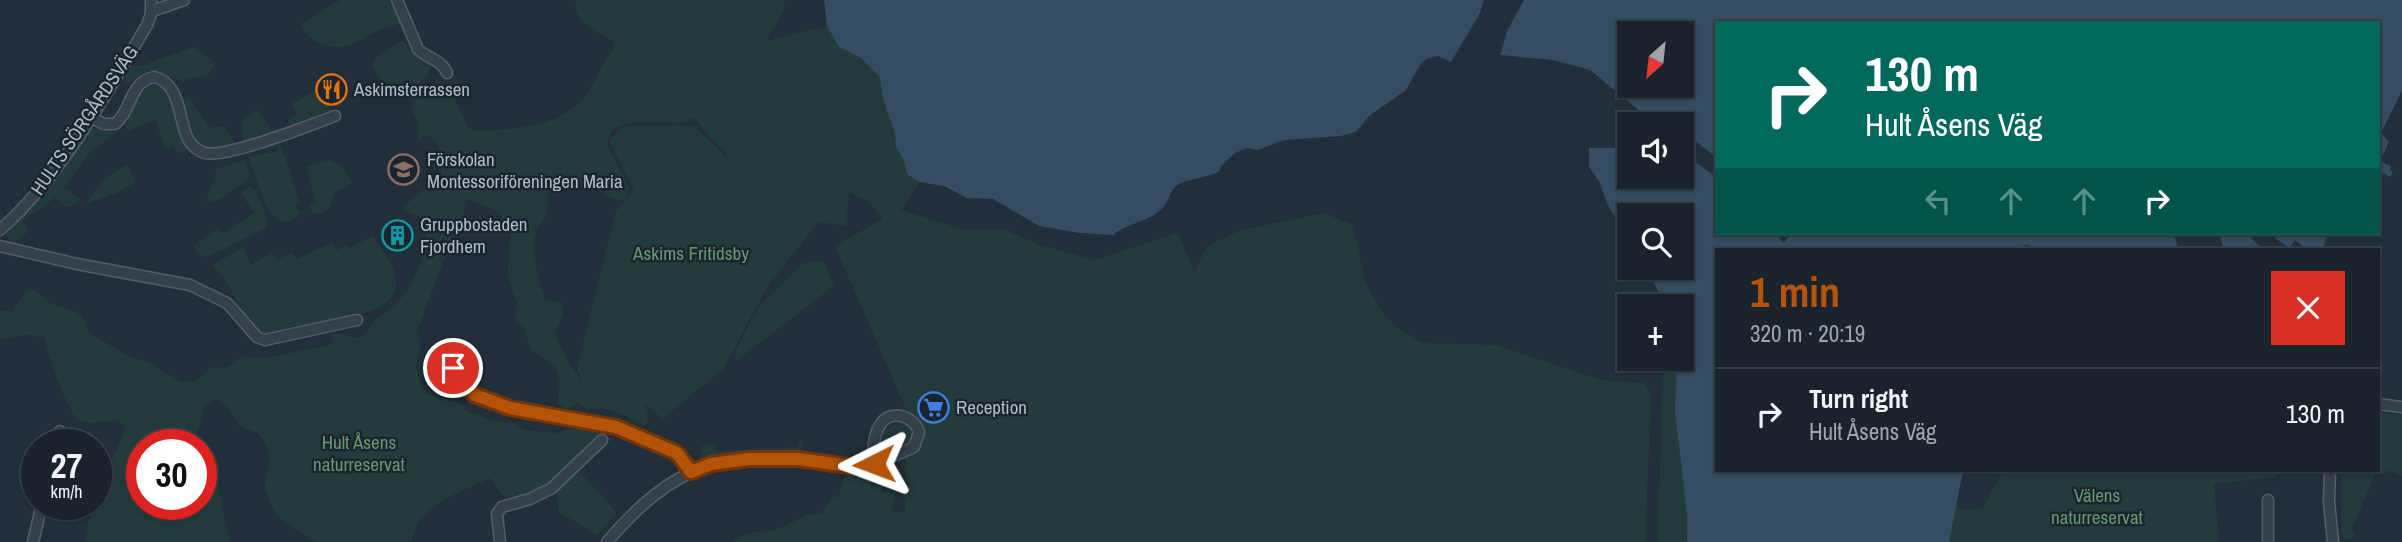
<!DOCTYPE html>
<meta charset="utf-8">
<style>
:root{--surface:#1a232c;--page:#272f38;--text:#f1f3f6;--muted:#9fa4a9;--line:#384048;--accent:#b45309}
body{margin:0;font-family:"Archivo Narrow",sans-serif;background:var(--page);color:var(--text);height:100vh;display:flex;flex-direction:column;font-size:26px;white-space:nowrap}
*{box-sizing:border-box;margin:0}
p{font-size:23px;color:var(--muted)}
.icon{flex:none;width:38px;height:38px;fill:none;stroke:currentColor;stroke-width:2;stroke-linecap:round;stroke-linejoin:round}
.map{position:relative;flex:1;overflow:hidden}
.details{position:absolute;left:1715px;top:248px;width:665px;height:224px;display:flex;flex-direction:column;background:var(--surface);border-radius:0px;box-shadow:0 2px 5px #0004,0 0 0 2px var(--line)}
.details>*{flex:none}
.hud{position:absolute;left:1715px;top:21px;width:665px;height:214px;border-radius:0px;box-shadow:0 2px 5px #0004,0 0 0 2px var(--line);background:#00695c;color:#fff;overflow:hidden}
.needle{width:46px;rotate:207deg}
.tools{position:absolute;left:1617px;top:21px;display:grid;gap:14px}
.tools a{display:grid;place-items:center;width:77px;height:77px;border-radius:0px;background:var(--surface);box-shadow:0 2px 5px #0004,0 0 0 2px var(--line);font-size:35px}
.speed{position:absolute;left:21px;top:429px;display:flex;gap:14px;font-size:35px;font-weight:700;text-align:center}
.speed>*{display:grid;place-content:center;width:91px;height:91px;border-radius:50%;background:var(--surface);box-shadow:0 2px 5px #0004,0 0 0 2px var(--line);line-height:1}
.speed small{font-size:18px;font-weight:400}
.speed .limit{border:10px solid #d22;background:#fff;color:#111}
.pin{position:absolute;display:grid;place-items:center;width:60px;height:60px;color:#fff;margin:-30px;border:4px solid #fff;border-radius:50%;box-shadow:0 2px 7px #0007}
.me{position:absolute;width:77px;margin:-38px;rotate:267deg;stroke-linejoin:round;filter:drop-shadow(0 0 5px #0008)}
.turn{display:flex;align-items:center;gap:24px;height:147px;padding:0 35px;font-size:32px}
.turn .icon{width:91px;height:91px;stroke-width:2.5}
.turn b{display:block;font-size:49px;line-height:60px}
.lanes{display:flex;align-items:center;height:66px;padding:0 35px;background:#0003;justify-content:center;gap:35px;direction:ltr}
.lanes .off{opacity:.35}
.round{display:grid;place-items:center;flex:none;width:74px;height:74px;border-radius:0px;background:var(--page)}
.summary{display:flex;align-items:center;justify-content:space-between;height:119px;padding:0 35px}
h1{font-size:42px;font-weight:700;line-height:52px;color:var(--accent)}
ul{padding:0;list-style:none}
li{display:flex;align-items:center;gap:21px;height:91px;padding:0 35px;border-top:2px solid var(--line)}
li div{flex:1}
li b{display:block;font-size:26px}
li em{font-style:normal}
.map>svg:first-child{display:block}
</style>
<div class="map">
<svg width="2402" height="542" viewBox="0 0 2402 542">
<rect width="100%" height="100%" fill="#222f3a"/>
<!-- green -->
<path fill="#243b3b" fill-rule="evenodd" d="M340,0H392L402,23C393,26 384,28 375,32C366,36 356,44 346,46C331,50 304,41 302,24Z
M576,0H785C784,18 773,25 766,41L827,26L839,47L861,58L880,77L883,99L895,133L896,147L904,160L907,173L919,182L901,210L962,229H1003L1040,245L1094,260L1178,233L1194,272L1207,246L1241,230L1324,213L1353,225L1365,282L1381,311L1397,328L1422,343L1495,345L1599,380L1645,383L1651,396L1645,542H733C750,528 762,534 781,528C796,522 805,512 822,513L833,495L840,498V490L846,475L879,472L884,477L882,493H895L892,511L905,513L906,443L888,452C874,438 886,421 906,426L907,411L835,246L883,219L868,201L844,190L849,193L846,226L818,222L768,286L723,369L662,419L645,403L648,419L646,426C629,418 606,403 587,410L578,403L567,409L558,403C562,368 560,368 530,349L525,329L515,320L517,303L507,275L511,236L498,211L467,199L455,254L445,256L417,331L421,342L416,366L421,387L429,394L459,403L471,414L476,413L488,420L513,423L525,430L557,433L570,428L601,433C582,451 540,508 509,498C500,495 495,485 490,478C461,492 416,505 412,542H316L285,522L276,515L265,490V479L269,464L268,447L259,434L240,426L226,405L216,399L205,405C199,419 203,435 184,440L182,444H142V504H201V458C225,481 219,514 231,542H85L92,504H96V496L125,430L123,425L117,420L91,423L78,421C66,407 49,358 45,339C29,331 16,337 0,339V311H12L26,292L32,288C38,292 43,299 49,303C65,310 85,308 87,331L124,354L151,364L181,382L196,381L210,368L228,367L242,356L265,358L331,345L333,335L339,333L354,338L362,337C368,332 371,326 375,320C380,315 387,312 393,307C415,285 432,250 425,218L404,211L403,207L431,183L443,167C442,154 440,141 427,135L417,141L419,121L413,115L411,106L417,99L439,87L453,94L467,126L476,131C517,129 565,128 590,89C599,75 603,60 615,47L613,41C596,31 571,22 576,0ZM694,118L726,153L728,158L694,126H625L609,140L634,190L625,201L630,189L608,147C604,111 664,125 683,122C687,121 690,120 694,118ZM576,181C604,180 602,200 625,201L616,211L577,369L583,382C571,367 561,351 555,333L563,314L561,303L545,299C540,285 531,255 534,240C538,218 551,222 547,194Z
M402,41L431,67C429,76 424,80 417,84C398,96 380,84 372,65L377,57Z
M193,47L212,59L216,64L206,77C196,76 187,81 178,80C169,80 161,71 151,71C141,71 136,82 126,83L121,73L126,65L141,66Z
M156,84L163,85L168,90L186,146V149L178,154L173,146L166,149L155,120L127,131L125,126C134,112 137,88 156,84Z
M319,88L330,105V111L291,127L288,120L297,114L291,104Z
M189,97L210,129L216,126L225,127L235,142L233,145C188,155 192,137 182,100Z
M257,110L270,128L276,133L243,143L242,120Z
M97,128L116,133L90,152L64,187L80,200L71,206L64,207L56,197L23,221L29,231L14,242H10L6,236L8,228L33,204L90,129Z
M278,142C283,146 296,192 300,202L296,204L297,210L301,212C295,223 281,225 272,215C264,206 254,170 248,157L279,151Z
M244,160L249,171V179L221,199L207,202C206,190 218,183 215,169Z
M329,160L341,165L352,182L349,186L335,192L328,210L322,213H312L309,205L316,203L306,166Z
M125,165H127L136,181L134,183L117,193L85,204L104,180Z
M249,187L256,190L267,221L266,228L207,257L199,254L193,246L218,228L223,234L254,213L241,193Z
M373,236C380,248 395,265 396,279C399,312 352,315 329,321C308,326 287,331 266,336C247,331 238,303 230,288C225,279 218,272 213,265L243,247L251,264L272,253L277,260L292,252L297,259L332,242L337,250L347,244L349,248Z
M814,261L824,262L834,286L736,361L735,351L760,305L801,264Z
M1663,359H1682L1717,471H1900L1964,510L1982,509L2003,471H2274V477L2214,484L2219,542H1687V533L1686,542H1658Z
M2378,412L2402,414V476L2388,470L2384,475L2376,472L2351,530L2356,534L2353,538L2345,539L2341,530V479L2344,471H2378Z
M799,440L804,443L802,453L748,452L699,458L703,445L715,444L716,451L798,447Z
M578,470L617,513L597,535L559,512L557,488Z"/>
<!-- water -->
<path fill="#354d62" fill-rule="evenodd" d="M824,0H1484L1480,13L1451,62L1438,56L1428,58L1421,63L1406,90L1369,116L1356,132L1341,136L1284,140L1258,150L1247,148L1235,153L1223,164L1218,172C1206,178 1193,178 1181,183C1169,188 1170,201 1162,209C1148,222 1127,223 1113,235L1080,233L1039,226L993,199L967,198L944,186L919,182L907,174L904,160L896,147L895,133L883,99L880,77L861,58L839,47L827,26Z
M1524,0H2402V91L2381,133L2389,142L2380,161L2391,166L2390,170L2393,171L2390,177L2378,170V23H1717V158L1682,130V124H1656L1590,70L1553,60L1500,55L1507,31ZM1629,33H1682V86H1629Z
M1589,148H1629V177H1682V152L1717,178V233H1776L1783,243L1790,236L1789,233H2174L2178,250H2028L2029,245L2001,248L2000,250H1717V471H1963L1949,542H1687V514L1675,411L1677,359H1682V327L1684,324L1682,319V306H1665L1647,268H1682V215H1629V240L1626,237L1607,203L1599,181L1589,167Z
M2219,233H2246L2263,250H2224Z
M2268,233H2327L2324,244L2326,250H2308L2295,240L2289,248Z"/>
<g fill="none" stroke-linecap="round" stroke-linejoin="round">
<defs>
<path id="minor" d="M397,0L418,49C428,59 442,60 447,73
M152,11L184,0
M91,117L104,124H115C132,111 129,82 154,77C191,86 171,144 205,153C228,158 310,125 335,116
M0,230C60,177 107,94 147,25L151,14V0
M0,246L77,264L190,285L227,303L257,337L265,340L357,320
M446 376a8 8 0 1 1 16 0a8 8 0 1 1-16 0Z
M461,381L475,395L510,408L616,427L677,454L691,472
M2378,404L2402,407
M57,444L60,431
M2330,471L2329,502L2333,542
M33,542L42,504
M500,542L497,514L502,507L530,499L552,488L602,440
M607,542C662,477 708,452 794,459C807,460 819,464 831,465C862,468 887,460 914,447L919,432C914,416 890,408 880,425C874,434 872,453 874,464
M2268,542V500"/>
</defs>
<!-- minor casing -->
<use href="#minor" stroke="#535e68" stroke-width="13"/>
<!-- minor -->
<use href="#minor" stroke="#35404a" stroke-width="10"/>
</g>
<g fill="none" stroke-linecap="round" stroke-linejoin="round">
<defs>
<path id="route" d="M453,368L460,370L462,375L461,380L475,395L510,408L616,427L677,453L691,472L711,464L749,459H798L849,466L874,464"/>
</defs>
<!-- route casing -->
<use href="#route" stroke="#753606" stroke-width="18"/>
<!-- route -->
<use href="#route" stroke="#b45309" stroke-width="12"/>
</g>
<!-- icons -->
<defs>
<symbol id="restaurant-ring" viewBox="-11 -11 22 22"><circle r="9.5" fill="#1b252f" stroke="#e8710a" stroke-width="1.5"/><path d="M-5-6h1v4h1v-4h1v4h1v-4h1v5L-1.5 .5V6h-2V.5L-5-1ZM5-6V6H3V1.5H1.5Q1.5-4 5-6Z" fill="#e8710a"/></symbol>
<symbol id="school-ring" viewBox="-11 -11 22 22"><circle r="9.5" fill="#1b252f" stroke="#8d6e63" stroke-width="1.5"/><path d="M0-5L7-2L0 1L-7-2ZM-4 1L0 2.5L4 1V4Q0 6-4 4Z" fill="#8d6e63"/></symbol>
<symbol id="building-ring" viewBox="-11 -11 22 22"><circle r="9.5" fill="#1b252f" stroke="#0f9aa8" stroke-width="1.5"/><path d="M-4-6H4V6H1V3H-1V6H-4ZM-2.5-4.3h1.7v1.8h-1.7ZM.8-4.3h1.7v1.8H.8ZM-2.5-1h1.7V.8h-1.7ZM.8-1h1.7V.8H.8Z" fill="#0f9aa8"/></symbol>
<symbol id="supermarket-ring" viewBox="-11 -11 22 22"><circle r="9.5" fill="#1b252f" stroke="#3f7fe0" stroke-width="1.5"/><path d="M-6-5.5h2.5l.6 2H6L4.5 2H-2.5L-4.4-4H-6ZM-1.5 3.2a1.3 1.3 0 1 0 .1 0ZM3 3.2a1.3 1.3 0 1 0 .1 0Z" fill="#3f7fe0"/></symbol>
</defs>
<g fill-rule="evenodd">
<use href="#restaurant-ring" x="314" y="72" width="35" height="35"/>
<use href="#school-ring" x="386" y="152" width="35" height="35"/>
<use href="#building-ring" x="380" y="218" width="35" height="35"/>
<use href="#supermarket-ring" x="916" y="390" width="35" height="35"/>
</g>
<g text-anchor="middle" stroke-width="5" stroke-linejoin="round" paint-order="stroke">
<!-- poi labels -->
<g font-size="19" fill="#b0bbc6" stroke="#1b252f" text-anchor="start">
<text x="354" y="96">Askimsterrassen</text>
<text x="427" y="166">Förskolan<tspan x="427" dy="22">Montessoriföreningen Maria</tspan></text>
<text x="420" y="231">Gruppbostaden<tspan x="420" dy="22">Fjordhem</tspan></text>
<text x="956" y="414">Reception</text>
</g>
<!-- street labels -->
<g font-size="19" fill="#b0bbc6" stroke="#1b252f">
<text transform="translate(84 120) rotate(-56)" y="7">HULTS SÖRGÅRDSVÄG</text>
</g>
<!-- park labels -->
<g font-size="19" fill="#67986d" stroke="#1b252f">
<text x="691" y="260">Askims Fritidsby</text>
<text x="359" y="449">Hult Åsens<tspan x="359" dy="22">naturreservat</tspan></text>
<text x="2097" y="502">Välens<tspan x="2097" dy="22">naturreservat</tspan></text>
</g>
</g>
</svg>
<div class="tools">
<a><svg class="needle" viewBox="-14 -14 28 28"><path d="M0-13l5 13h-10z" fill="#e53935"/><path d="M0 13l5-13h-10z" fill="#9fa4a9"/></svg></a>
<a><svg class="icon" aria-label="sound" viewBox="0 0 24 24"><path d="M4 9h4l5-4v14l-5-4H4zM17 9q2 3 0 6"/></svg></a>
<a><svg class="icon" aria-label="search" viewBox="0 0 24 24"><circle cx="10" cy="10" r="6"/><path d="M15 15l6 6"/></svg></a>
<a>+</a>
</div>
<div class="speed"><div>27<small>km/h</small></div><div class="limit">30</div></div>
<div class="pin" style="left:453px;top:368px;background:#d93025"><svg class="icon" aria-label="arrive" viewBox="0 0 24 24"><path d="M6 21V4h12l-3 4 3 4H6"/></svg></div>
<svg class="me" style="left:874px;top:464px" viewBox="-20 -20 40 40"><path d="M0-17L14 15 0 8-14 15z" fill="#b45309" stroke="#fff" stroke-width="4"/></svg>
<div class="hud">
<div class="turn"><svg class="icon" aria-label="right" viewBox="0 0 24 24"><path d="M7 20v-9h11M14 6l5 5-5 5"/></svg><div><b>130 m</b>Hult Åsens Väg</div></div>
<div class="lanes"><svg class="icon off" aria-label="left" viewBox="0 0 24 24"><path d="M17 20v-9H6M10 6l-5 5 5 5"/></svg><svg class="icon off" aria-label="ahead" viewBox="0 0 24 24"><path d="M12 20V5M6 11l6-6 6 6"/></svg><svg class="icon off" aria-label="ahead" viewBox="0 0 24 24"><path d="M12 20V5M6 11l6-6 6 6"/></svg><svg class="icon" aria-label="right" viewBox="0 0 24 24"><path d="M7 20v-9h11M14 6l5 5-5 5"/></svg></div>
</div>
<section class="details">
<div class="summary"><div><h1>1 min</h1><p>320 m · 20:19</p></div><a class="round" style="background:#d93025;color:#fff"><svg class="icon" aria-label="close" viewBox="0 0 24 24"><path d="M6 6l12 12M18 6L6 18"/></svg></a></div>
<ul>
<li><svg class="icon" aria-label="right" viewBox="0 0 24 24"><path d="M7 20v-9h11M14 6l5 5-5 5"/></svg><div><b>Turn right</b><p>Hult Åsens Väg</p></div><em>130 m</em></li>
</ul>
</section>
</div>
